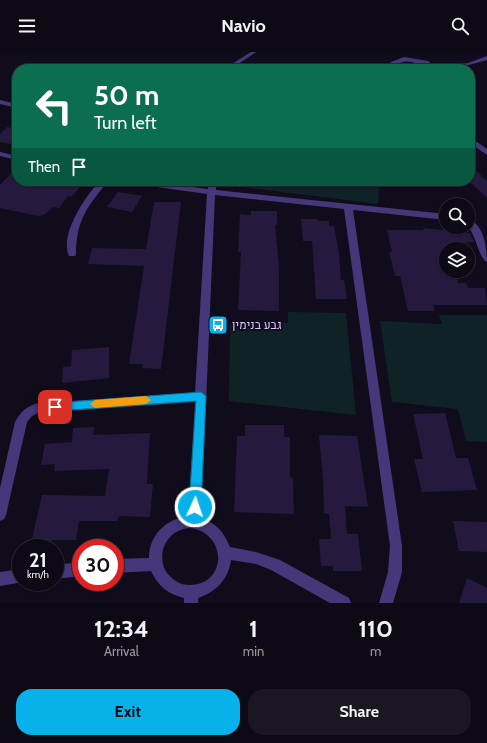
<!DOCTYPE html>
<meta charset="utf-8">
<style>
:root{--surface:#0d0915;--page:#1b1722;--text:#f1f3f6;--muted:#9a9aa0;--line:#2d2a34;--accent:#07b2eb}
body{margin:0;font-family:Cabin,Heebo,sans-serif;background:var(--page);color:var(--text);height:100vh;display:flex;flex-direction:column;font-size:15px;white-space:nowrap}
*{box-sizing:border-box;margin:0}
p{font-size:13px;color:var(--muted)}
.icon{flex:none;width:22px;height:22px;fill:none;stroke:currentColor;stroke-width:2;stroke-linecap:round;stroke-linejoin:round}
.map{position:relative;height:551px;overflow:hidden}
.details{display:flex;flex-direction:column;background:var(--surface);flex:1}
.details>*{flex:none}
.top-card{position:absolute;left:12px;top:12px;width:463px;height:122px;border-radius:16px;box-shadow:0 1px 3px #0004,0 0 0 1px var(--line);background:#0b6e4f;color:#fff;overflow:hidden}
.controls{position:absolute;left:439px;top:146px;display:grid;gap:8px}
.controls a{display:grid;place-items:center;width:36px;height:36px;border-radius:50%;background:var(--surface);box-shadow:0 1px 3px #0004,0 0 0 1px var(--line);font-size:20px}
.speed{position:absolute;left:12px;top:487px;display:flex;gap:8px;font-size:20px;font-weight:700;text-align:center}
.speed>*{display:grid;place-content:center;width:52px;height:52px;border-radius:50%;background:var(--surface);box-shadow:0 1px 3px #0004,0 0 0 1px var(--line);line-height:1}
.speed small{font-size:10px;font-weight:400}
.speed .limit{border:6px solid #d22;background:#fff;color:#111}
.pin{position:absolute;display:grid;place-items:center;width:34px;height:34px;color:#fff;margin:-17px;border-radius:8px;box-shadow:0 2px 6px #0006}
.me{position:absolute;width:44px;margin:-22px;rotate:3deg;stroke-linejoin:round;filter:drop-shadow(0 0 3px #0008)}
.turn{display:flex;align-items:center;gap:14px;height:84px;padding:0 16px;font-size:18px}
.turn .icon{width:52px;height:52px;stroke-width:2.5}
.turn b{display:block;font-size:28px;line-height:34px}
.then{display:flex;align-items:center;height:38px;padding:0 16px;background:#0003;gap:8px;font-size:15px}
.eta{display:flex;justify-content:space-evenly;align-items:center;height:68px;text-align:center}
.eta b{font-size:24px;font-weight:700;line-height:28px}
.button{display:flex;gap:8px;margin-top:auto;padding:8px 16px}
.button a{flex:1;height:46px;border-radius:16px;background:var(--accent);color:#111;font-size:16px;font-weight:700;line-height:46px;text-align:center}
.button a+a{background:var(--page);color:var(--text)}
header{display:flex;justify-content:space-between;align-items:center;height:52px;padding:0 16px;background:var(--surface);font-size:18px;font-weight:700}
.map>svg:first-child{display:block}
</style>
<header><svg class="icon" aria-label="menu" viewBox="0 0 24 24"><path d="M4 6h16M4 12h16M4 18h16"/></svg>Navio<svg class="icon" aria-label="search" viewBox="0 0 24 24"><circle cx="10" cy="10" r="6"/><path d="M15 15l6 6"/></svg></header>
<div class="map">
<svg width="487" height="551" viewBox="0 0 487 551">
<rect width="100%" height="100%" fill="#110c1c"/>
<!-- green -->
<path fill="#0f2326" d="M228,129H376L379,137L378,152L227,133Z
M288,260L346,261L356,363L229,349L230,272L288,271Z
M439,263H487V390L466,389L458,357L392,350L380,269L442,272Z"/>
<!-- building -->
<path fill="#25193d" d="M7,75L17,77V93L0,90V82Z
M470,113L487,129V146L470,130Z
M17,115V129H62L81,134L71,145L68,144L59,156L53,155L44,163L38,164L0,156V133Z
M118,140L142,144L132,160L107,155Z
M154,150H181L161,317L142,316L143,312H129L144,214L88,212L92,196L146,197Z
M251,159H277V173H275L279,214V259L238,258L241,200H238L240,162L251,163Z
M301,167H318V169H329V174H334L339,201L341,228H344L347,247H316L312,189H303Z
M423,176L470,181L474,190L446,192V219H455L458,231H466L468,236H485L487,253H433L435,259H408L400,224H395L389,200H392L387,178H424Z
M109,295V326L62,331L63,315L71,314L72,298Z
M445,361L456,406H468L477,438L422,440L414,407H423L413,362Z
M245,373H284V385H290V425L293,426L294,462L234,460L237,384H245Z
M94,375L93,383L150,381L147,432H153L150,465L119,464L117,469H79L76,488H51L50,496H30L42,443L105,444L109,417L54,419L55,412L41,413L45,392L72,390L73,376Z
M319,383L357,384L368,455L345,454L347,482H358L362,519H333V514H321L319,487H331L329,462L324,461L323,427Z
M453,469L487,470V500L459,499Z
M467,526L487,536V551H459Z"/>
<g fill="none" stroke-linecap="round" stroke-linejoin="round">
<!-- service -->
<path fill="#45387a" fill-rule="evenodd" d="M251,0H256L231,17H224Z
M487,4V8C470,13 454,17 436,17L439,15L468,11Z
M0,48L17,52V56L0,52Z"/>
<!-- minor -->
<path fill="#45387a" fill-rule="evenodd" d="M404,5L428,9L439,17C425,17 404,0 393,17H387L391,10Z
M470,85L487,97V103L470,91Z
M0,100L17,104V108L0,104Z
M100,129H108C88,154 76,168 76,202L75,204H69C59,183 86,143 100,129Z
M124,129H144L208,137V129H216V138L446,162V168L353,158L402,494V520L393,551H379L388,520L390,494L344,157L215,143L201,466C216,471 224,480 230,495L256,500L280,508L349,546L351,551H330L271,518L256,512L231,508C228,528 216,540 198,546V551H184V546C168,542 158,534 151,519L115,521V507L149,506C149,483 166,467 188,464L195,350L38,361L32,364L27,370L6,463L4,467L0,469V436L15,370C21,359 26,355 38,351L195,341L207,142L128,131ZM190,476C228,481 227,533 190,533C185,533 180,532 176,529C170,525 164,519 163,512C159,494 171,477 190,476Z
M468,167C484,172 487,196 487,210C479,207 476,183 468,175Z
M81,510V524L55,527V513Z
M21,517V530H23L0,534V520Z"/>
</g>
<!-- route -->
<path fill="#07b2eb" stroke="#057499" d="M201,340L206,344L201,455L199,459L195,460L191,459L189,455L196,349L55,359L50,355L55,351Z"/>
<!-- slow -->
<path fill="#f59e0b" d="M146,344L151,348L146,352L95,356L90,352L95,348Z"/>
<!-- icons -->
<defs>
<symbol id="bus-square" viewBox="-11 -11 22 22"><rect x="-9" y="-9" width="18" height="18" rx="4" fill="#07b2eb" stroke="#110c1c"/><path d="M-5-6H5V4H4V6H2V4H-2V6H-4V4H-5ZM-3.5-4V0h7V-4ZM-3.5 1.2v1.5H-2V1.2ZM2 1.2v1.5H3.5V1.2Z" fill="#fff"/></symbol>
</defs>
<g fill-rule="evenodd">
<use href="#bus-square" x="207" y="262" width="22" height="22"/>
</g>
<g text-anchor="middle" stroke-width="4" stroke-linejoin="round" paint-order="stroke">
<!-- poi labels -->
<g font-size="12" fill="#d7c9fd" stroke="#110c1c" text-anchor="start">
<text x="232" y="277">גבע בנימין</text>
</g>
</g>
</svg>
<div class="controls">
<a><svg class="icon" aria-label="search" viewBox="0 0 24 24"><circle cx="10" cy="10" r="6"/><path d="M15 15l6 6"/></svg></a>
<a><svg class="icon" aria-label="layers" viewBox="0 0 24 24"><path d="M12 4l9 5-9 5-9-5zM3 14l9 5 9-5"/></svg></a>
</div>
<div class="speed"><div>21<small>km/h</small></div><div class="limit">30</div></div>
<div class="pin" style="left:55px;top:355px;background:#d93025"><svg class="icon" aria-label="arrive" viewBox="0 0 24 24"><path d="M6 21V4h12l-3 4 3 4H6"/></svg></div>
<svg class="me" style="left:195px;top:455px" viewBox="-20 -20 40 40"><circle r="17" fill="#07b2eb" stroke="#fff" stroke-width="3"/><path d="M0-11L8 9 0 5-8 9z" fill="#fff"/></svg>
<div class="top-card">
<div class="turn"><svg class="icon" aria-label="left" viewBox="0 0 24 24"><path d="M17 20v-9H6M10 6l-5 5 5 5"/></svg><div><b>50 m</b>Turn left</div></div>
<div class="then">Then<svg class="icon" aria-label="arrive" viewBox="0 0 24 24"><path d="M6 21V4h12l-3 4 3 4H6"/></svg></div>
</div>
</div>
<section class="details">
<div class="eta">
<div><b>12:34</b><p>Arrival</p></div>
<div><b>1</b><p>min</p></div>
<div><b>110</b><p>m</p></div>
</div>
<div class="button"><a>Exit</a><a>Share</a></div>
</section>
